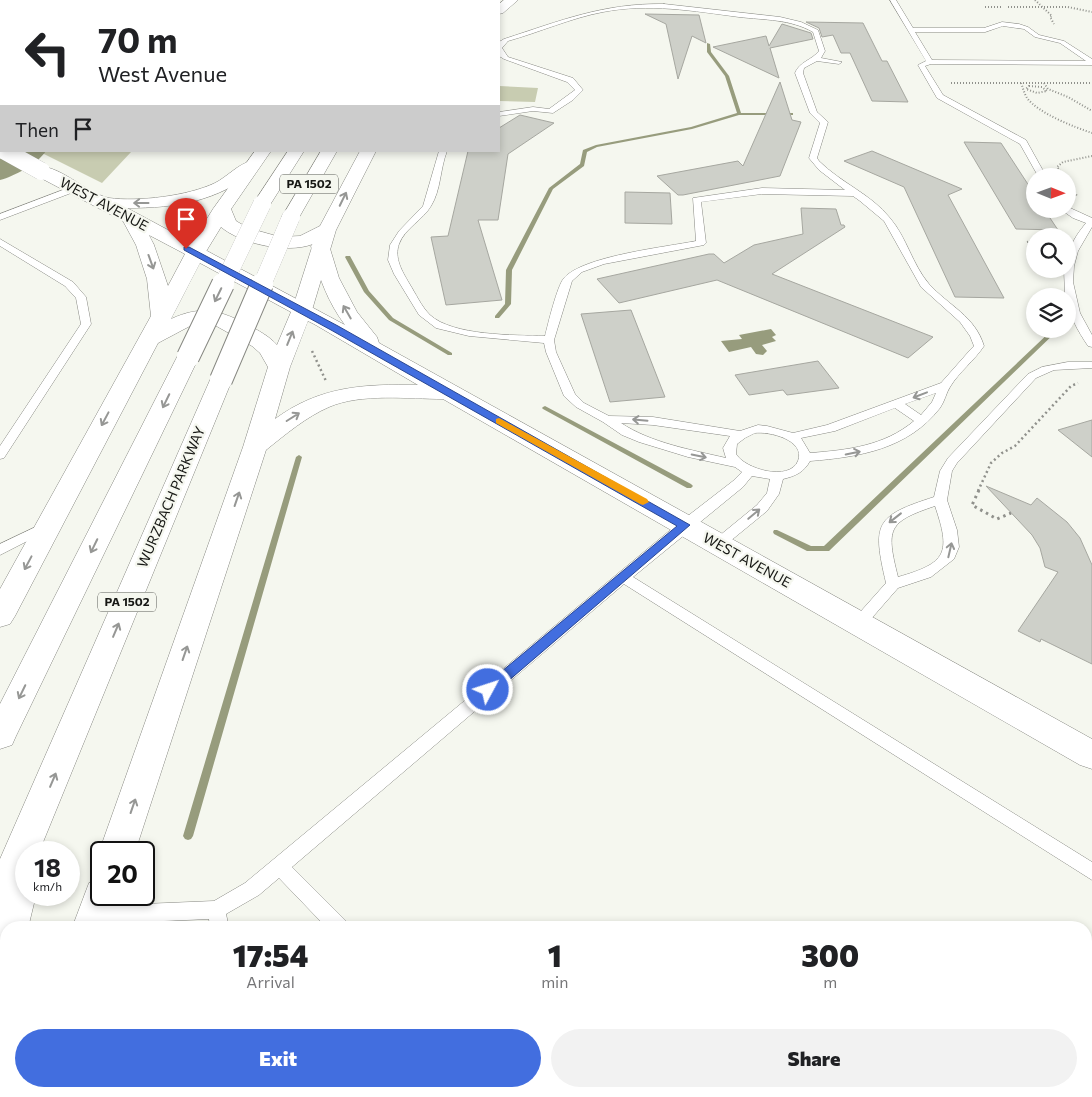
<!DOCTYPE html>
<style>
:root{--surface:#fff;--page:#f2f2f2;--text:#202124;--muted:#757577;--accent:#426edf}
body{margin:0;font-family:Commissioner,sans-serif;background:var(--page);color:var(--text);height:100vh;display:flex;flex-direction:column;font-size:19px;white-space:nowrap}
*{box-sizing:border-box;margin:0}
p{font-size:16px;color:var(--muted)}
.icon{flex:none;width:28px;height:28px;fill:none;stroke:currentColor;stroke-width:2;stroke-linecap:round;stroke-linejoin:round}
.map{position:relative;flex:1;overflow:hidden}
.details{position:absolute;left:0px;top:921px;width:1092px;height:176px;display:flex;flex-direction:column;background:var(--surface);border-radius:20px 20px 0 0;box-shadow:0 2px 8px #0003}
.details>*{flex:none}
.banner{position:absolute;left:0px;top:0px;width:500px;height:152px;box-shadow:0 2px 8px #0003;background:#fff;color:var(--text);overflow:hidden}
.needle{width:32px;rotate:91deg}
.tools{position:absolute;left:1026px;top:168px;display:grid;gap:10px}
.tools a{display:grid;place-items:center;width:50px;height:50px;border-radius:50%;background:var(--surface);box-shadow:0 2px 8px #0003;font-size:25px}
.speed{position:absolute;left:15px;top:841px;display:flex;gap:10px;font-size:25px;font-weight:700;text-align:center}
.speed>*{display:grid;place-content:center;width:65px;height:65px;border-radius:50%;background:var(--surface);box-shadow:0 2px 8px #0003;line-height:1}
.speed small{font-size:12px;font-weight:400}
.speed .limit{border:2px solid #111;border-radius:8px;background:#fff;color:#111}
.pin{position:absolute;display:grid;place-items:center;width:42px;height:42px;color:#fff;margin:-51px -21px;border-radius:50% 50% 50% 0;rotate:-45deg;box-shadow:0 0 5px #0007}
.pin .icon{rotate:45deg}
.me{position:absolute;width:55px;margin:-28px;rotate:50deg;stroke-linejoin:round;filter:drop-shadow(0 0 4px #0008)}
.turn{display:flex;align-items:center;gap:18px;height:105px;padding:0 15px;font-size:22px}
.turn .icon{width:65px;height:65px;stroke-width:2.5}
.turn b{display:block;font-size:35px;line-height:42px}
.then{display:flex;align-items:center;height:48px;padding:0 15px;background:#0003;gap:10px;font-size:19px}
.eta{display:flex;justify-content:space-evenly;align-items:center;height:85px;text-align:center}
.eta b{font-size:30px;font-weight:800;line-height:35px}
.cta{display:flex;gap:10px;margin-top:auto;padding:10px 15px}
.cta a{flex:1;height:58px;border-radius:30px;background:var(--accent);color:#fff;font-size:20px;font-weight:800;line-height:58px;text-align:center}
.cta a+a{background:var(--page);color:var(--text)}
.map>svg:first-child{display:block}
</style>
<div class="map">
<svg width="1092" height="1097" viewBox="0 0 1092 1097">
<rect width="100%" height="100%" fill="#f5f7ef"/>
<!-- green -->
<path fill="#c8ccb1" d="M0,0H318L1,1V133Z
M499,86L538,88L535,102L499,101Z
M38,151H132L102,183Z"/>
<!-- water -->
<path fill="#979c7d" d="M771,329L776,335L772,337L776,341L762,345L767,351L763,355L756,354L751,347L729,352L721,341L742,339L739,335Z"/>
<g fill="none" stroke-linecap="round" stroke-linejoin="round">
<!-- stream -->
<path fill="#979c7d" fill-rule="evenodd" d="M707,43L710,44L711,52L729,76L741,113H793V115H739L692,129L597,147L587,152L584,166L553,189L512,270L511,304L499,318H495V316L505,304L506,270L549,188L580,164L583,150L596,145L691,127L737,113L725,76L707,52Z
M346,256H350L369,291L393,318L452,353V355H448L389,320L364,292L345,257Z
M1053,329H1059L829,551H807L774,534L773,532L774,530H777L811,546H824Z
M545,406L691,484L693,486L691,488H687L543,409L542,408L543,407Z
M299,455L302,457L193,836L191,839L188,840L185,839L183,836L296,457Z
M108,1091H120L118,1097H106Z"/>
<!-- river -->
<path fill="#979c7d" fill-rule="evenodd" d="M12,151H46C37,164 15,176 0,180V158Z"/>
</g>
<!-- building -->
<path fill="#ced0c9" stroke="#a6a7a0" d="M645,14L699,15L706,43L692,36L678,79L666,24Z
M806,22L863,23L882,61H887L908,102L872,101L850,53H841L833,35L822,37L819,28Z
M782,24L811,33L813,39L770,48L779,78L713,47L766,36L769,46Z
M780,82L792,120L801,122L780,176L683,195H678L657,176L738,161L743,166Z
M520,115L554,123L508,154L498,220H478L502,300L446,305L431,237L448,236L468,151H499V128Z
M964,142L1001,143L1035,195V209H1044L1058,230L1016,229Z
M872,151L962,189L948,195L1004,298L955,297L904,187L844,161Z
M625,192L670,193L672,224L625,223Z
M801,208L836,209L841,225H844L845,227L772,274L933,337L908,358L717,280L619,303L597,279L709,254H714L724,263L754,245L803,234Z
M631,310L665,397L610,402L581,314Z
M818,361L839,388L787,395L783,390L749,395L735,375Z
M1092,420V457L1058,430Z
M986,486L1031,505L1037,498L1067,522L1080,538L1092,565V664L1041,639L1040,642L1018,631L1058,572L1045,567L1040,548L1032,535Z"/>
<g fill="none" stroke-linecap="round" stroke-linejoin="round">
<defs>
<path id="lane" d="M890,0H896L913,28H984L1002,22L1019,24L1028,27L1039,35L1064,41L1092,59V65L931,64L925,66L943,95L1026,140L1046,176H1038L1020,144L937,98L918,65L926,61ZM1003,26L1024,29L1035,37L1060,43L1086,61L932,60L915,32H985Z
M664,4L780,17L801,22L818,30L825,51L821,58L842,62L839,64L817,61L804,68L803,73L817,112L828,122L817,158L819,161C841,183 871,194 890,218C907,238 912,264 929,284C949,306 975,316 984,346C974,361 959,372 950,387C946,393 945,401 940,408C908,449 860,457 810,461C804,472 796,476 783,479L779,494L767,511L723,547H713L711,544L713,541L757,505L767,493L770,479L752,476L743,487L633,577L1092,862V880L624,584L292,867L347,922L349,928H327L279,878L259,895L226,914L229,928H210L209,919L96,924L89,921L87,915L89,909L96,906L214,901L245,883L680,522L733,481L742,472L735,467L688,457L639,442L622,435L603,422L576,407L564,396L546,352L544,343L469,336L436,328L419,315L394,274L388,260L390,245L399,231L423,206L439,151H447C440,169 441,190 431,206C423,220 405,228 399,244C394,258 402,271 409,283C416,294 421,306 430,315C453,336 514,335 545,336C548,324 557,286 564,278C583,256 666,247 696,241L693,198L762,188L845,190L819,170L809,158L820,123L810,113L795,73C799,62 812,60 819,51L813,32C790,19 765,20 739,17C694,11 648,3 603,12C571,18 540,32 508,41L502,48L508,57L573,78L583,90L573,100L553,113L533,111L499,116V112L533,107L549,109L575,90L567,82L504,59L499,56V42L504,39C560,21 603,3 664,4ZM762,194L853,196L860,201L884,221L921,287L960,322L970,336L974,346L971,349L941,383L827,425L793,433L767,426L758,425L740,431L653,417L609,416L584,403L575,394L556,352L554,340L572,281L582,272L604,264L704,245L706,243L701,202ZM936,393L932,402L921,415L905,404ZM895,408L914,421C884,446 848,450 810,453L801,438L835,431ZM621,423L653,425L730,436L723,448L726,458C692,450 651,443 621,423ZM755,433C769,431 806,440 798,461C789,482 745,469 736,454L737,444L745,438Z
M76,185L79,186V190L0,220V214Z
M1068,207L1092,218V227L1078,251L1074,266L1073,282L1080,313L1092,335V347L1088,346C1078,331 1068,315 1068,296H1065L1064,269H1068C1068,248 1073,239 1086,223L1073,218L1060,209Z
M0,239L73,282L86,297L91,324L4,458L0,459V446L81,324L76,298L65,286L0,246Z
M1068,362H1092V368L1054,370L1036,378L957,463L952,471L947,500L957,530L959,547L954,559L931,577L898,588L864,627L859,628L854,627L852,623L854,619L886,583C872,523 875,516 934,497L940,471L948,458L1028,374L1042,367ZM935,506C951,553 947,563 898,577C886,529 887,522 935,506Z
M46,522L51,523L53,526L51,529L0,555V544Z
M177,1091H199L197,1097H175Z
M489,1091H514L517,1097H492Z"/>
<path id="secondary" d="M251,161L257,162L259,166L257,170C217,201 178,208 127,208L345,325C327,301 318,275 311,246L314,242L321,240L328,242L339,278L357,312L377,337L379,343L1092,739V769L1080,765L443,399C409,399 361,393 329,407C306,417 286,434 266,450L135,852H101V857L99,852L243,447L268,367L260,353L252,346L211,323L190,326L158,343L15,616L10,624L0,627V589L151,316L147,279L136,245L123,221L35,175L33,171L35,167C57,162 87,194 109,198C138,202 188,196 215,183C227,177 238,164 251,161ZM149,235L185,254L168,286L154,245ZM200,263L291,312L277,345C269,336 259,331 248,325C220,310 201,305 171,319ZM308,321L314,324L418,385C364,384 320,386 275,419L290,367Z
M101,878V895H121L110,928H72L89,883Z
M15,1091H57L55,1097H13Z"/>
<path id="highway" d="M504,0H518L503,13L499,14V4Z
M255,151H271L231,209L236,221L248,228L280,237L300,236L320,226L360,151H376L336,230L312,310L309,314L302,316L295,314L292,310L313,244C288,254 241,244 221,227L202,258L195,260L188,258L185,254L213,209Z
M288,151H304L268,208L262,209L256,208L253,204Z
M321,151H337L297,221L291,222L285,221L282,217Z
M188,350L196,352L199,357L16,736L12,745L0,749V704L177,357L180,352Z
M221,373L229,375L232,380L39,852H26V895H36L28,928H6V982L0,984V859L210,380L213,375Z"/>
</defs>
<!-- lane casing -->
<use href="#lane" stroke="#878882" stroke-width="1"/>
<!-- secondary casing -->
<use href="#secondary" stroke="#878882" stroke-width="1"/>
<!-- highway casing -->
<use href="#highway" stroke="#878882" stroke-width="1"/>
<!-- path-far2 -->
<path stroke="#90918c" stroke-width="2" stroke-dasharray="1 2" stroke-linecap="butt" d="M151,0L154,1
M1035,0L1052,16L1050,17L1054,24
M2,1L7,0
M139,1L141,0
M249,1L251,0
M304,1L306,0
M985,7H1001
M1008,7H1068L1092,12
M951,83H1092
M1021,83C1023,88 1024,93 1027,98C1038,113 1074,127 1092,133
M1044,83L1048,89L1068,97L1092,111
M1029,86L1042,87L1047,91L1037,93L1026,89Z
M1064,176L1057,167L1063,162L1092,156
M1068,182L1077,196
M1048,236L1063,232
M1027,242L1035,240"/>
<!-- path-far1 -->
<path stroke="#90918c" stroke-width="2.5" stroke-dasharray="2 3" stroke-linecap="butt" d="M312,351L326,381
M978,491L991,463L1002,453L1015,446L1071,386L1078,383"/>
<!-- path -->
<path stroke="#90918c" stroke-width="3" stroke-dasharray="2.5 4" stroke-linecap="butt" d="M979,490L972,505L997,519L1011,513"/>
<!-- lane -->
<use href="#lane" fill="#fff" fill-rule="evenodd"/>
<!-- secondary -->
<use href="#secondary" fill="#fff" fill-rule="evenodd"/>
<!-- highway -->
<use href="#highway" fill="#fff" fill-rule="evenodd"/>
<defs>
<path id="secondary-bridge" d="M5,151L41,171"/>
<path id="highway-bridge-far1" d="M223,285L262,204
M262,285L291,217"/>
<path id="highway-bridge" d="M188,357L223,284
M221,380L262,284"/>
</defs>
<!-- secondary-bridge casing -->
<use href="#secondary-bridge" stroke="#878882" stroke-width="18" stroke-linecap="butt"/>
<!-- highway-bridge-far1 casing -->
<use href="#highway-bridge-far1" stroke="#878882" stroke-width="18" stroke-linecap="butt"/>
<!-- highway-bridge casing -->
<use href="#highway-bridge" stroke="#878882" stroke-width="24" stroke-linecap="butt"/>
<!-- secondary-bridge -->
<use href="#secondary-bridge" stroke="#fff" stroke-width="18"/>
<!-- highway-bridge-far1 -->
<use href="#highway-bridge-far1" stroke="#fff" stroke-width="18"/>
<!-- highway-bridge -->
<use href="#highway-bridge" stroke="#fff" stroke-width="22"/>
</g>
<!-- one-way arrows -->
<defs><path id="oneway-shaft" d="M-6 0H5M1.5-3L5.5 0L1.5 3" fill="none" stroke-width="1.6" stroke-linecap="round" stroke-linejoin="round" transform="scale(1.25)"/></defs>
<g stroke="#969795">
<use href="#oneway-shaft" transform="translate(343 199) rotate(-64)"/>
<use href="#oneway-shaft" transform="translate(141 203) rotate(180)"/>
<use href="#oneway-shaft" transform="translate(151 262) rotate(70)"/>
<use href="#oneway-shaft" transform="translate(218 295) rotate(116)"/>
<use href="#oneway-shaft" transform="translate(347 312) rotate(-120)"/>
<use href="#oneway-shaft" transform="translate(290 338) rotate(-68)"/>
<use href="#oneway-shaft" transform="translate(920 395) rotate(159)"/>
<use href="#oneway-shaft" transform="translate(166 401) rotate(116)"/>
<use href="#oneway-shaft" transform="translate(293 417) rotate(-32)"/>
<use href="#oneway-shaft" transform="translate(105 419) rotate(118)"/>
<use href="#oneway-shaft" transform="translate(640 420) rotate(-175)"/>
<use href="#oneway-shaft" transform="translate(853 453) rotate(-12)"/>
<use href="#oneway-shaft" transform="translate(699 456) rotate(12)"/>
<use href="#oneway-shaft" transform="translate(237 499) rotate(-71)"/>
<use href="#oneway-shaft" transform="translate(754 514) rotate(-40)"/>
<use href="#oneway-shaft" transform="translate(895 518) rotate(142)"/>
<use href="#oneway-shaft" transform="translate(94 546) rotate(116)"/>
<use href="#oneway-shaft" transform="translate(950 550) rotate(-77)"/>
<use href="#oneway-shaft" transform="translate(28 563) rotate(118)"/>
<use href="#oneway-shaft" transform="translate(116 630) rotate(-67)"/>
<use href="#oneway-shaft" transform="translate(185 653) rotate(-71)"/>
<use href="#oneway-shaft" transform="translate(22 692) rotate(116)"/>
<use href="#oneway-shaft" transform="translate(53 780) rotate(-67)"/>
<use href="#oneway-shaft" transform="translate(133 806) rotate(-71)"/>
</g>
<!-- route -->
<path fill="#426edf" stroke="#2b4891" d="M184,247H189L338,326L690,525L493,694H484L482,690L484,686L677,526L331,330L184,250Z"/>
<!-- slow -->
<path fill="#f59e0b" d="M499,418L647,499L649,502L643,505L640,504L496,423V419Z"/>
<g text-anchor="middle" stroke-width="4.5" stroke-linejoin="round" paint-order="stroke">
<!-- shield labels -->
<g fill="#f5f7ef" stroke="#595a56" stroke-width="1">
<rect x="280" y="174.5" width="58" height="19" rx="4"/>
<rect x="98" y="592.5" width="58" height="19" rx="4"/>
</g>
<g font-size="12" font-weight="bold" fill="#161714">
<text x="309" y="188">PA 1502</text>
<text x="127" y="606">PA 1502</text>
</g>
<!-- street labels -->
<g font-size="14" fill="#161714" stroke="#f5f7ef">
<text transform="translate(104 204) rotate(28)" y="5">WEST AVENUE</text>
<text transform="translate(171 497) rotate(-67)" y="5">WURZBACH PARKWAY</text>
<text transform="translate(747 560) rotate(29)" y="5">WEST AVENUE</text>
</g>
</g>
</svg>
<div class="tools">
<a><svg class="needle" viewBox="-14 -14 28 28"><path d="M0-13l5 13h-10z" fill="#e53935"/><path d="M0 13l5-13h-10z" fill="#757577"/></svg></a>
<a><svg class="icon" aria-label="search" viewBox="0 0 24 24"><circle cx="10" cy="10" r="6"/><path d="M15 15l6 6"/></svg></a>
<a><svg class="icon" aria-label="layers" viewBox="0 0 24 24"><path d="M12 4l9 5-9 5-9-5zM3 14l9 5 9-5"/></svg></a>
</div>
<div class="speed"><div>18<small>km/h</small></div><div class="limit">20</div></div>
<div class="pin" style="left:186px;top:249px;background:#d93025"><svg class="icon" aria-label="arrive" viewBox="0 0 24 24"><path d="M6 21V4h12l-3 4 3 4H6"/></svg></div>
<svg class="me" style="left:488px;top:690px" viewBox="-20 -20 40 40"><circle r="17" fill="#426edf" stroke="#fff" stroke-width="3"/><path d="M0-11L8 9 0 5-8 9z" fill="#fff"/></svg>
<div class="banner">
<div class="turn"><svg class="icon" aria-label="left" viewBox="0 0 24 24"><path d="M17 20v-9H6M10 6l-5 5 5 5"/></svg><div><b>70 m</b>West Avenue</div></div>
<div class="then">Then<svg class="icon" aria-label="arrive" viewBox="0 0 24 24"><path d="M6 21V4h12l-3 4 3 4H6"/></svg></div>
</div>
<section class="details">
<div class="eta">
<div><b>17:54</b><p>Arrival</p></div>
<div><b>1</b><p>min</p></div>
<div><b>300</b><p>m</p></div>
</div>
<div class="cta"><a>Exit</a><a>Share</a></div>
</section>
</div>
